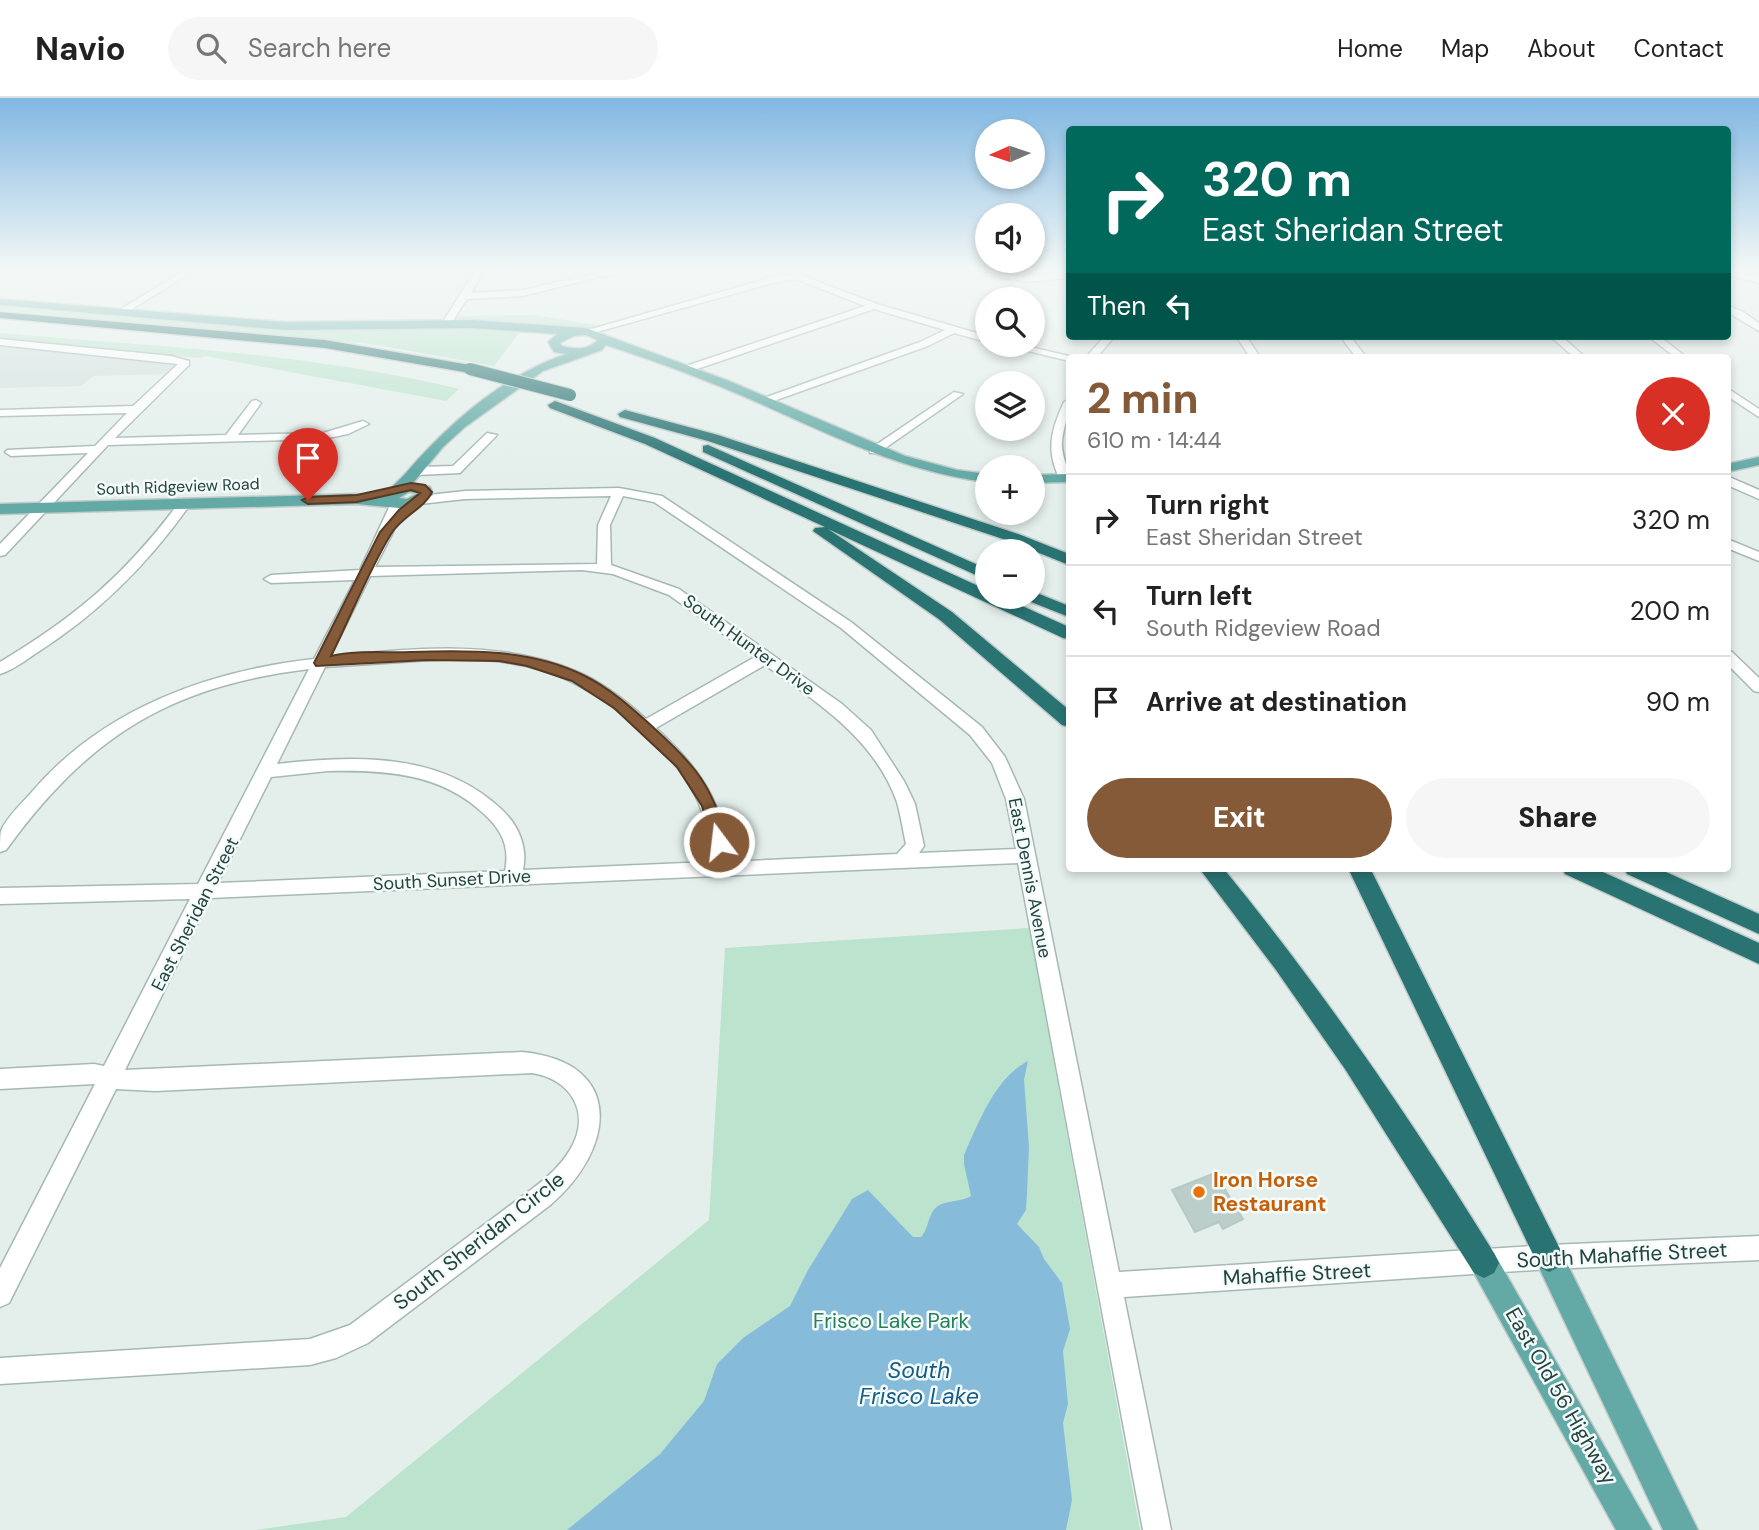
<!DOCTYPE html>
<meta charset="utf-8">
<style>
:root{--surface:#fff;--page:#f6f6f6;--text:#222;--muted:#767676;--line:#e0e0e0;--accent:#855a38}
body{margin:0;font-family:"DM Sans",sans-serif;background:var(--page);color:var(--text);height:100vh;display:flex;flex-direction:column;font-size:26px;white-space:nowrap}
*{box-sizing:border-box;margin:0}
p{font-size:23px;color:var(--muted)}
.icon{flex:none;width:38px;height:38px;fill:none;stroke:currentColor;stroke-width:2;stroke-linecap:round;stroke-linejoin:round}
.map{position:relative;flex:1;overflow:hidden}
.drawer{position:absolute;left:1066px;top:256px;width:665px;height:518px;display:flex;flex-direction:column;background:var(--surface);border-radius:7px;box-shadow:0 4px 10px #0003}
.drawer>*{flex:none}
.banner{position:absolute;left:1066px;top:28px;width:665px;height:214px;border-radius:7px;box-shadow:0 4px 10px #0003;background:#00695c;color:#fff;overflow:hidden}
.needle{width:46px;rotate:267deg}
.controls{position:absolute;left:975px;top:21px;display:grid;gap:14px}
.controls a{display:grid;place-items:center;width:70px;height:70px;border-radius:50%;background:var(--surface);box-shadow:0 4px 10px #0003;font-size:35px}
.pin{position:absolute;display:grid;place-items:center;width:60px;height:60px;color:#fff;margin:-72px -30px;border-radius:50% 50% 50% 0;rotate:-45deg;box-shadow:0 0 7px #0007}
.pin .icon{rotate:45deg}
.me{position:absolute;width:77px;margin:-38px;rotate:345deg;stroke-linejoin:round;filter:drop-shadow(0 0 5px #0008)}
.turn{display:flex;align-items:center;gap:24px;height:147px;padding:0 21px;font-size:32px}
.turn .icon{width:91px;height:91px;stroke-width:2.5}
.turn b{display:block;font-size:49px;line-height:60px}
.then{display:flex;align-items:center;height:66px;padding:0 21px;background:#0003;gap:14px;font-size:26px}
.round{display:grid;place-items:center;flex:none;width:74px;height:74px;border-radius:37px;background:var(--page)}
.summary{display:flex;align-items:center;justify-content:space-between;height:119px;padding:0 21px}
h1{font-size:42px;font-weight:800;line-height:52px;color:var(--accent)}
.action{display:flex;gap:14px;margin-top:auto;padding:14px 21px}
.action a{flex:1;height:80px;border-radius:42px;background:var(--accent);color:#fff;font-size:28px;font-weight:800;line-height:80px;text-align:center}
.action a+a{background:var(--page);color:var(--text)}
ul{padding:0;list-style:none}
li{display:flex;align-items:center;gap:21px;height:91px;padding:0 21px;border-top:2px solid var(--line)}
li div{flex:1}
li b{display:block;font-size:26px}
li em{font-style:normal}
header{display:flex;align-items:center;gap:42px;box-sizing:border-box;height:98px;padding:0 35px;background:var(--surface);border-bottom:2px solid var(--line)}
header strong{font-size:33px}
nav{display:flex;gap:38px;margin-inline-start:auto;font-size:24px}
.search{width:490px;height:63px;background:var(--page);display:flex;align-items:center;gap:18px;box-sizing:border-box;padding:0 24px;border-radius:38px;color:var(--muted);font-size:26px}
.map>svg:first-child{display:block}
</style>
<header>
<strong>Navio</strong>
<div class="search"><svg class="icon" aria-label="search" viewBox="0 0 24 24"><circle cx="10" cy="10" r="6"/><path d="M15 15l6 6"/></svg>Search here</div>
<nav><a>Home</a><a>Map</a><a>About</a><a>Contact</a></nav>
</header>
<div class="map">
<svg width="1759" height="1432" viewBox="0 0 1759 1432">
<rect width="100%" height="100%" fill="#e4efec"/>
<!-- built -->
<path fill="#d2e0dd" d="M0,247L176,266L177,269L168,276L93,278L81,288L0,290Z"/>
<!-- green -->
<path fill="#bbe3cd" d="M0,207L271,230L485,229L519,235L494,268L371,246L0,212Z
M536,217L601,228L584,232L455,221L456,218Z
M0,235C153,248 309,255 459,291L446,303L205,258L201,260L0,241Z
M1029,830L1140,1432H256L346,1419L709,1122L725,850Z"/>
<!-- water -->
<path fill="#86bcda" d="M1028,963L1024,982L1029,1049L1027,1095L1026,1112L1017,1126L1039,1149L1044,1161L1062,1185L1070,1231L1063,1253L1068,1306L1063,1325L1072,1402L1066,1432H567L660,1356L704,1303L717,1266L743,1240L790,1208L808,1172L852,1101L868,1092L913,1139H921C929,1131 928,1114 938,1108C948,1102 961,1104 971,1098L964,1066V1057C979,1024 995,980 1028,963Z"/>
<!-- building -->
<path fill="#bccec9" stroke="#b5cac5" stroke-width="2" d="M1215,1075L1243,1121L1223,1131L1219,1124L1195,1134L1172,1092Z"/>
<g fill="none" stroke-linecap="round" stroke-linejoin="round">
<defs>
<path id="minor" d="M183,173H194L124,216L116,214Z
M475,173H484L471,195L523,192L606,173H623L523,198L467,201L450,227H444L442,225Z
M967,173L1024,178L1069,174V180L1024,184Z
M1727,173L1759,179V185L1727,177Z
M798,176L877,206L987,238V244L954,235L928,248L765,306L761,305V301L920,244L945,232L874,211L694,272H686V268L865,208L796,181L773,185L586,237L581,234L769,180Z
M1727,207L1743,214L1759,225V233L1727,214Z
M1105,238H1115L1097,259H1086Z
M1236,238H1246L1260,259H1250Z
M1340,238H1350L1366,259H1356Z
M1550,238H1561L1585,259H1574Z
M1648,238H1659L1686,259H1675Z
M0,241L171,258L189,263V267L115,340L226,337L252,303L256,302L261,305L238,337L323,335L363,323L369,326L348,336L323,341L108,347L5,457L0,458V446L88,355L11,358L5,354L7,352L95,348L127,315L0,318V312L133,308L178,266L0,247Z
M1004,247H1022L1073,259H1069V263Z
M1727,290L1759,311V319L1727,298Z
M954,294L963,296L878,355H870V351Z
M1069,301C1070,316 1063,329 1062,344C1061,358 1069,369 1069,383H1061C1045,354 1051,332 1064,304Z
M487,335L497,337L460,375L417,377L411,373L417,369L453,368Z
M1727,378L1759,392V401L1727,387Z
M619,390L662,398L851,524L982,629L1005,659L1024,701L1119,1174L1549,1147L1759,1138V1162L1549,1171L1124,1199L1171,1432H1143L1018,765L210,800L125,972L522,954C627,964 615,1053 549,1108L368,1245L336,1260L310,1267L0,1286V1260L310,1241L350,1227L532,1091C547,1080 561,1067 570,1052C592,1015 571,981 532,975L155,993L116,991L9,1205L0,1209V1170L95,986L0,991V971L94,966L104,968L190,801L0,806V790L198,786L309,571C169,588 88,639 6,752L0,754C0,748 0,738 1,733C6,720 21,706 31,695C102,611 207,573 314,561L355,482L271,485L264,481L271,477L360,472L392,403H400L402,406L393,434L375,469L597,466L598,427L611,398L465,401L420,406L414,402L420,398L465,393ZM623,398L654,404L841,530L970,637L992,665L1006,701L1016,751L919,755L924,748L915,706L904,683L871,632L842,606L679,491L611,467L610,427ZM582,472L613,476L669,497L755,559L646,621C625,602 602,584 575,573C501,541 409,550 330,559L370,478ZM431,562C467,561 504,561 538,571C594,586 668,645 695,697C706,718 709,741 709,764L523,772C528,748 518,726 500,710C439,654 355,657 277,666L325,569ZM765,567C818,605 874,640 897,704C901,718 903,733 906,746L897,756L727,764C727,707 697,667 656,630ZM328,673C385,672 441,675 484,716C502,732 510,749 505,773L218,785L271,679Z
M185,401L189,402V408C147,467 99,515 38,554C26,562 13,572 0,576V564C77,518 127,475 181,402Z
M1727,441L1759,454V463L1727,450Z
M1727,552L1732,554L1759,580V594L1754,593L1727,566Z"/>
<path id="major" d="M0,201L285,224L472,222L586,230L729,283L905,358L957,372L987,376V384C905,374 835,339 761,306C710,283 658,264 606,247L602,252L543,273L465,329L443,349L413,385L430,389L433,397L409,411L357,406L0,416V406L357,396L385,399C388,391 399,383 406,375C449,325 503,278 566,256L554,254L548,244L557,236L472,230L285,232L0,207ZM586,237L597,242C588,253 575,251 562,248L560,245L574,238ZM409,394L418,395L407,401L399,400Z
M1759,359V367L1727,374V366Z
M1069,376V384L1032,385V377Z
M1549,1144L1559,1149L1698,1432H1663L1534,1159L1539,1149Z
M1484,1150L1494,1155L1652,1432H1616L1474,1175L1469,1165L1474,1155Z"/>
<path id="highway" d="M0,214L325,242L470,267L476,271L470,275L325,250L0,220Z
M555,303L655,340L987,492V499H1002L1069,529V541L1063,540L828,431L952,514L1069,612V629L1062,627L940,522L813,433L815,430L825,429L645,346L550,310L548,307Z
M625,312L718,337L1021,437L1069,456V467L1009,443L708,343L620,319L618,316Z
M708,347L987,471V482L703,354V348Z
M1032,493L1069,508V519L1026,502L1024,499H1032Z
M1199,770H1223C1323,892 1411,1021 1494,1155L1499,1165L1494,1175L1484,1180L1474,1175L1345,971L1276,872Z
M1348,770H1370L1559,1149L1564,1159L1559,1169L1549,1174L1539,1169Z
M1562,770H1594L1759,845V866L1565,776Z
M1624,770H1657L1759,816V836L1627,776Z"/>
</defs>
<!-- minor casing -->
<use href="#minor" stroke="#a6b8b5" stroke-width="3"/>
<!-- major casing -->
<use href="#major" stroke="#c1cbca" stroke-width="3"/>
<!-- highway casing -->
<use href="#highway" stroke="#c1cbca" stroke-width="3"/>
<!-- minor -->
<use href="#minor" fill="#fff" fill-rule="evenodd"/>
<!-- major -->
<use href="#major" fill="#63aaa6" fill-rule="evenodd"/>
<!-- highway -->
<use href="#highway" fill="#297473" fill-rule="evenodd"/>
<defs>
<path id="highway-bridge" d="M470,271L570,297"/>
</defs>
<!-- highway-bridge casing -->
<use href="#highway-bridge" stroke="#c1cbca" stroke-width="14" stroke-linecap="butt"/>
<!-- highway-bridge -->
<use href="#highway-bridge" stroke="#297473" stroke-width="12"/>
</g>
<!-- sky -->
<linearGradient id="sky" x2="0" y2="1"><stop stop-color="#81b7e2"/><stop offset="0.46" stop-color="#f3f8f6"/><stop offset="1" stop-color="#f3f8f6" stop-opacity="0"/></linearGradient>
<rect width="1759" height="374" fill="url(#sky)"/>
<!-- route -->
<path fill="#855a38" stroke="#563a24" stroke-width="2" d="M411,385L425,387L432,394C425,410 401,419 391,436C368,474 351,518 331,558C356,552 385,555 411,554C468,552 530,551 583,577C610,590 633,611 655,631C697,669 712,688 728,744L725,749H714L702,708L677,669L614,610L572,583L527,568L499,563L427,562L316,568L314,565L380,434L399,412L420,395L411,392L357,404L308,406L302,402L308,399L357,397Z"/>
<!-- markers -->
<circle fill="#e8710a" stroke="#f5fbf9" stroke-width="2.5" cx="1199" cy="1094" r="7"/>
<g text-anchor="middle" stroke-width="5" stroke-linejoin="round" paint-order="stroke">
<!-- far-street labels -->
<g font-size="16" fill="#214441" stroke="#f5fbf9">
<text transform="translate(178 388) rotate(-2)" y="6">South Ridgeview Road</text>
</g>
<!-- street labels -->
<g font-size="18" fill="#214441" stroke="#f5fbf9">
<text transform="translate(749 547) rotate(36)" y="6">South Hunter Drive</text>
<text transform="translate(1030 780) rotate(79)" y="6">East Dennis Avenue</text>
<text transform="translate(452 782) rotate(-3)" y="6">South Sunset Drive</text>
<text transform="translate(195 816) rotate(-63)" y="6">East Sheridan Street</text>
</g>
<!-- near-food labels -->
<g font-size="21" font-weight="bold" fill="#c56008" stroke="#f5fbf9" text-anchor="start">
<text x="1213" y="1089">Iron Horse<tspan x="1213" dy="24">Restaurant</tspan></text>
</g>
<!-- near-street labels -->
<g font-size="21" fill="#214441" stroke="#f5fbf9">
<text transform="translate(479 1143) rotate(-38)" y="7">South Sheridan Circle</text>
<text transform="translate(1622 1157) rotate(-3)" y="7">South Mahaffie Street</text>
<text transform="translate(1297 1176) rotate(-3)" y="7">Mahaffie Street</text>
<text transform="translate(1561 1298) rotate(60)" y="7">East Old 56 Highway</text>
</g>
<!-- near-park labels -->
<g font-size="21" fill="#26805b" stroke="#f5fbf9">
<text x="891" y="1230">Frisco Lake Park</text>
</g>
<!-- near-water labels -->
<g font-size="23" font-style="italic" fill="#135d88" stroke="#f5fbf9">
<text x="919" y="1280">South<tspan x="919" dy="26">Frisco Lake</tspan></text>
</g>
</g>
</svg>
<div class="controls">
<a><svg class="needle" viewBox="-14 -14 28 28"><path d="M0-13l5 13h-10z" fill="#e53935"/><path d="M0 13l5-13h-10z" fill="#767676"/></svg></a>
<a><svg class="icon" aria-label="sound" viewBox="0 0 24 24"><path d="M4 9h4l5-4v14l-5-4H4zM17 9q2 3 0 6"/></svg></a>
<a><svg class="icon" aria-label="search" viewBox="0 0 24 24"><circle cx="10" cy="10" r="6"/><path d="M15 15l6 6"/></svg></a>
<a><svg class="icon" aria-label="layers" viewBox="0 0 24 24"><path d="M12 4l9 5-9 5-9-5zM3 14l9 5 9-5"/></svg></a>
<a>+</a>
<a>−</a>
</div>
<div class="pin" style="left:308px;top:402px;background:#d93025"><svg class="icon" aria-label="arrive" viewBox="0 0 24 24"><path d="M6 21V4h12l-3 4 3 4H6"/></svg></div>
<svg class="me" style="left:719px;top:744px" viewBox="-20 -20 40 40"><circle r="17" fill="#855a38" stroke="#fff" stroke-width="3"/><path d="M0-11L8 9 0 5-8 9z" fill="#fff"/></svg>
<div class="banner">
<div class="turn"><svg class="icon" aria-label="right" viewBox="0 0 24 24"><path d="M7 20v-9h11M14 6l5 5-5 5"/></svg><div><b>320 m</b>East Sheridan Street</div></div>
<div class="then">Then<svg class="icon" aria-label="left" viewBox="0 0 24 24"><path d="M17 20v-9H6M10 6l-5 5 5 5"/></svg></div>
</div>
<section class="drawer">
<div class="summary"><div><h1>2 min</h1><p>610 m · 14:44</p></div><a class="round" style="background:#d93025;color:#fff"><svg class="icon" aria-label="close" viewBox="0 0 24 24"><path d="M6 6l12 12M18 6L6 18"/></svg></a></div>
<ul>
<li><svg class="icon" aria-label="right" viewBox="0 0 24 24"><path d="M7 20v-9h11M14 6l5 5-5 5"/></svg><div><b>Turn right</b><p>East Sheridan Street</p></div><em>320 m</em></li>
<li><svg class="icon" aria-label="left" viewBox="0 0 24 24"><path d="M17 20v-9H6M10 6l-5 5 5 5"/></svg><div><b>Turn left</b><p>South Ridgeview Road</p></div><em>200 m</em></li>
<li><svg class="icon" aria-label="arrive" viewBox="0 0 24 24"><path d="M6 21V4h12l-3 4 3 4H6"/></svg><div><b>Arrive at destination</b></div><em>90 m</em></li>
</ul>
<div class="action"><a>Exit</a><a>Share</a></div>
</section>
</div>
